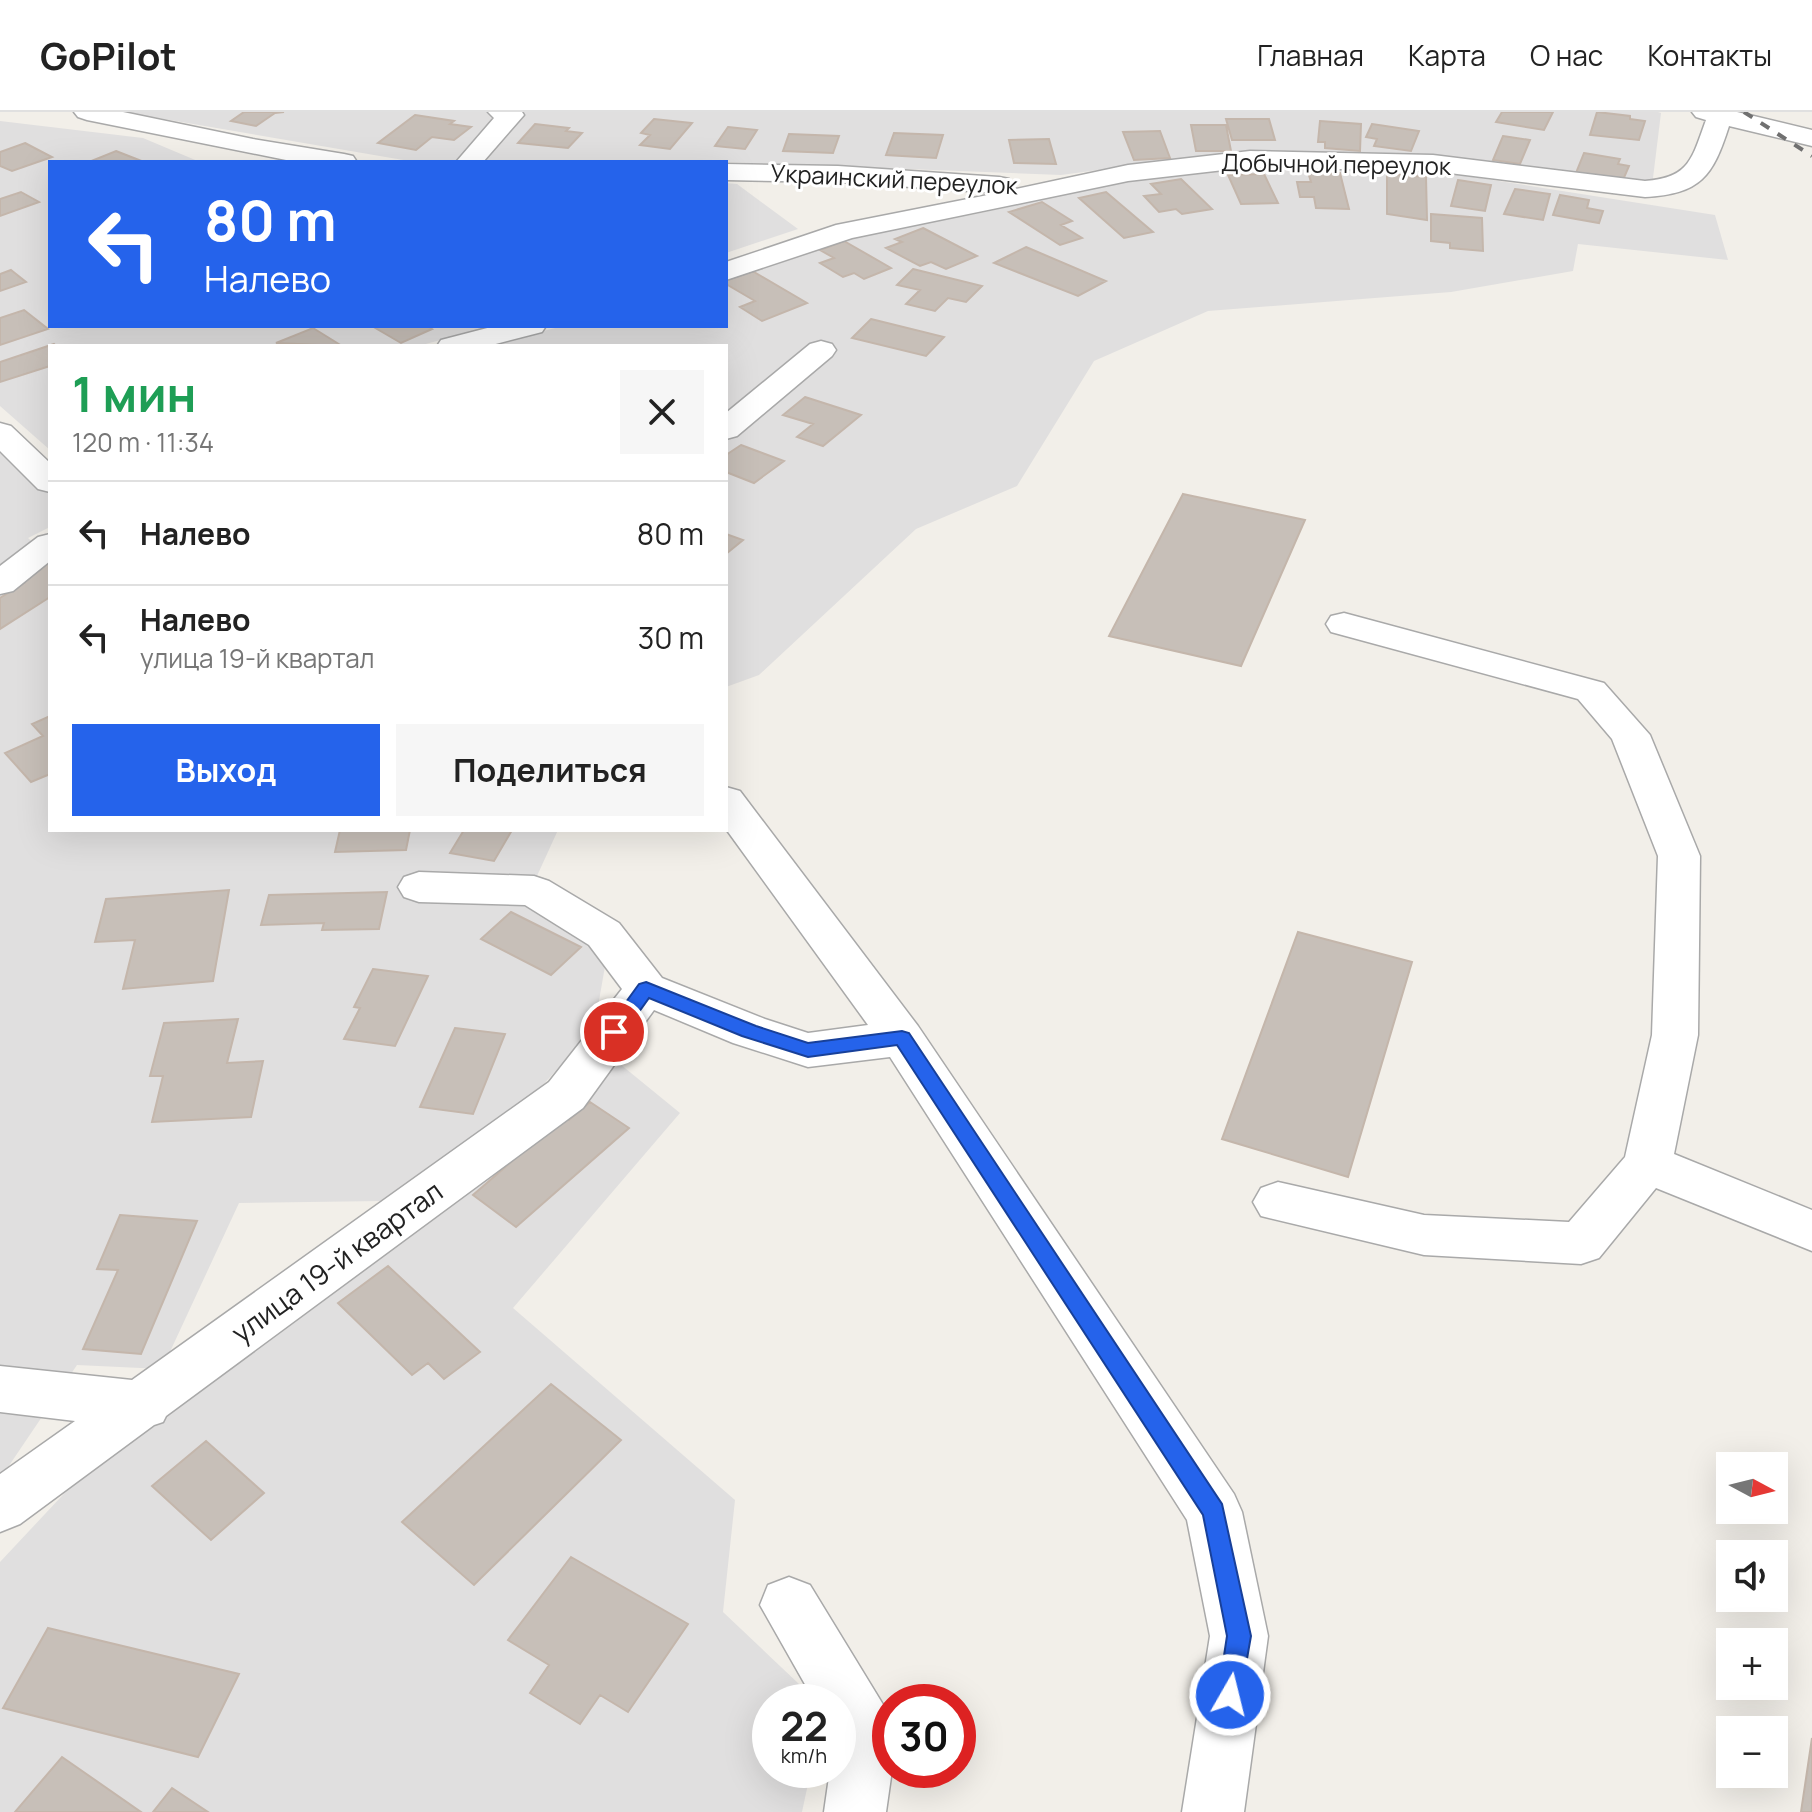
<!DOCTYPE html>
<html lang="ru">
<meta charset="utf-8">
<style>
:root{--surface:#fff;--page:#f6f6f6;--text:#222;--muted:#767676;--line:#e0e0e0;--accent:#2563eb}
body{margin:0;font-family:Manrope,sans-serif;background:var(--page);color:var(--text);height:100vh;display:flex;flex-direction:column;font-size:30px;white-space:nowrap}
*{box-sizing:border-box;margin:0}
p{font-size:26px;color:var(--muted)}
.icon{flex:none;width:44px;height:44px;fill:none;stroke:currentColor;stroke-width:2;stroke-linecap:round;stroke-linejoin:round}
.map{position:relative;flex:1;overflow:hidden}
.details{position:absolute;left:48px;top:232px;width:680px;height:488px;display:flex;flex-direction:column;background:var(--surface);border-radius:0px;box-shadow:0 8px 32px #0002}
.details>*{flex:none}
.hud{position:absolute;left:48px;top:48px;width:680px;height:168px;border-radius:0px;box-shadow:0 8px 32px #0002;background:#2563eb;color:#fff;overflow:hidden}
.needle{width:52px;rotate:97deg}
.buttons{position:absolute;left:1716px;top:1340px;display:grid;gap:16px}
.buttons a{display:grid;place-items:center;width:72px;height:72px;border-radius:0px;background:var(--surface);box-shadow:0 8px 32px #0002;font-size:40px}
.speed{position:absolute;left:752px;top:1572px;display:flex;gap:16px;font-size:40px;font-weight:700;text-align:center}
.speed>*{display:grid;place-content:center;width:104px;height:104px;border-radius:50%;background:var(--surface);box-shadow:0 8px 32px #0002;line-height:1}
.speed small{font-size:20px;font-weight:400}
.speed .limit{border:12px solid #d22;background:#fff;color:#111}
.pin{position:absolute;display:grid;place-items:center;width:68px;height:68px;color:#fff;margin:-34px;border:4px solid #fff;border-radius:50%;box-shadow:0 2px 8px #0007}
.me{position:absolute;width:88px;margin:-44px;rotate:8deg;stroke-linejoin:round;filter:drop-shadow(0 0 6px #0008)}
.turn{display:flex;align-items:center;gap:28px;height:168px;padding:0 24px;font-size:36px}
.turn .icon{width:104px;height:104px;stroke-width:2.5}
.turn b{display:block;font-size:56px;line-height:68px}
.round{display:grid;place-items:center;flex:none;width:84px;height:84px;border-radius:0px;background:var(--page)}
.headline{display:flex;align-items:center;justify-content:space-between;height:136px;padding:0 24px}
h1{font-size:48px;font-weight:700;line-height:60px;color:#1e9e55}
.cta{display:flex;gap:16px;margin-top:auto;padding:16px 24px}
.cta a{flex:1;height:92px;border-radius:0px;background:var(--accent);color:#fff;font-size:32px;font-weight:700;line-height:92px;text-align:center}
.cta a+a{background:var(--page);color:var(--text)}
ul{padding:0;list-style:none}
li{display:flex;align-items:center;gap:24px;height:104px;padding:0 24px;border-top:2px solid var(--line)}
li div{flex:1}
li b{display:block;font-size:30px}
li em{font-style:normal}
header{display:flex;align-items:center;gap:48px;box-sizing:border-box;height:112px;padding:0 40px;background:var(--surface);border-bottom:2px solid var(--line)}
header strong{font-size:38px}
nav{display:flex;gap:44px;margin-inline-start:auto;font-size:28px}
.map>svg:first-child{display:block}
</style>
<header>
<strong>GoPilot</strong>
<nav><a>Главная</a><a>Карта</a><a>О нас</a><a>Контакты</a></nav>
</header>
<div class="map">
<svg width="1812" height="1700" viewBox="0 0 1812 1700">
<rect width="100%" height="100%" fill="#f2efe9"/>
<!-- residential -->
<path fill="#e0dfdf" d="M123,0H1658L1661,1L1652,74L1413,46L1196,45L1061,63L726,50H415Z
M0,9L143,26L200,50H50V214H494L418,234H50V338L0,294Z
M1260,54L1435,59L1715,103L1728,148L1578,132L1573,159L1451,180L1208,199L1094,249L1017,374L916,417L759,563L726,575V234H483L563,214H726V157L835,118L971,103L1135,67Z
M726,71L737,72L798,117L726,141Z
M0,339L44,374L50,385V415L28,426L37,434L0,460Z
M50,444V718H558L526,788L607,843L594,917L529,988L382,1089L239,1091L162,1257L77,1253L0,1367V479Z
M620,952L680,1001L513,1196L735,1388L723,1500L818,1590H770V1658H811L802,1700H0V1450L89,1355Z"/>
<!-- building -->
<path fill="#c7bfb8" stroke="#c4b6ab" stroke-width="2" d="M244,0H284L275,1L256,14L231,9Z
M1502,0H1553L1544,18L1496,10Z
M1597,0L1630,4V7L1645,9L1639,28L1590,23Z
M415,3L454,9L450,12L471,15L454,28L432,25L416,38L378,31Z
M654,7L692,11L670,37L640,33L650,23L641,21Z
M1226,7H1269L1275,28H1232Z
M1320,9L1361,12L1360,39L1325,36V30H1318Z
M535,12L569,16L566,19L582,21L568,36L518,31Z
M1372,12L1419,19L1411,39L1374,34L1377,27L1366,25Z
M1191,13H1226L1231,39H1196Z
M728,15L757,18L745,37L715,34Z
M1160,19L1170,46L1134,48L1123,20Z
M894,21L943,23L936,46L886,43Z
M789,22L839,24L833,41L783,39Z
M1503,24L1530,28L1520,52L1493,48Z
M1049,27L1056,52L1014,51L1009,28Z
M25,31L52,45L12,59L0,54V40Z
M116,39L144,50H89Z
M1584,41L1620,47L1618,52L1629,54L1623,68L1576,61Z
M1308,60L1340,61L1349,97L1316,96L1314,85H1300L1297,70H1311Z
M1264,62L1278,91L1241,92L1228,63Z
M1387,62L1426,65L1427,108L1387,102Z
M1181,67L1212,97L1182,102L1176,97L1159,100L1144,84L1161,82L1151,72Z
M1458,68L1491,73L1485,99L1451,94Z
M1515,77L1550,82L1543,108L1504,102Z
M21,80L39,90L0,104V87Z
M1106,80L1153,120L1124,126L1079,86Z
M1560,83L1589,88L1587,96L1603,99L1599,111L1553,103Z
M1042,90L1072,109L1061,113L1082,126L1060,133L1009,100Z
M1431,102L1482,106L1483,139L1450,136V131L1431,129Z
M923,116L977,144L946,157L931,150L920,154L886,136L902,130L895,127Z
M844,129L891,156L864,167L854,161L843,165L820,151L834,146L820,138Z
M1026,135L1106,169L1078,184L994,151Z
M749,157L807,191L762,209L740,195L755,189L726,172V166Z
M913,157L982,174L966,190L948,186L935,199L906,192L920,178L897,173Z
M11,158L26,170L0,179V162Z
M24,198L48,217L0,233V206Z
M871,207L944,225L926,244L852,226Z
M372,214H427L432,217L401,231Z
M313,216L342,234L276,231Z
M54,232L56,234H50V254L0,270V250Z
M805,285L861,303L823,334L797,325L813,312L783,303Z
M741,333L784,349L754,371L726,360V343Z
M1183,382L1305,408L1241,554L1109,524Z
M726,422L743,428L726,442Z
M50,449V485L0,517V486L24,471L19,469Z
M50,604V662L31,670L5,641L43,624L32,612Z
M340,718H410L406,738L335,740Z
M464,718H512L494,749L450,741Z
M229,778L213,869L123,877L135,828L95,830L106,787Z
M387,780L379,817L322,818L324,811L261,813L269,783Z
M511,800L581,835L551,863L481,827Z
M1298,820L1412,850L1348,1065L1222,1027Z
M373,857L428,864L395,934L344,927L360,896L354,895Z
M238,907L227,951L263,949L251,1005L152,1010L163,964H150L164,911Z
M455,916L505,922L473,1002L420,995Z
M590,990L629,1016L516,1115L473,1083L564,1004L569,1008Z
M120,1103L197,1109L141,1242L83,1237L118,1158L97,1157Z
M388,1154L480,1240L444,1267L428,1251L412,1263L338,1191Z
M551,1272L621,1328L474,1473L402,1410Z
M206,1329L264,1381L211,1428L152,1374Z
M571,1445L688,1512L628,1600L600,1583L580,1612L530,1581L549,1553L508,1528Z
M48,1516L239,1562L198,1645L3,1596Z
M1812,1626V1700H1801Z
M62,1645L141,1700H15Z
M172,1676L208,1700H153Z"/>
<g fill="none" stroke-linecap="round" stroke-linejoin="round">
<defs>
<path id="minor" d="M74,0H123L253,27L344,42L353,44L357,50H296L87,8L78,5Z
M488,0H522L524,3L483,50H456L494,6Z
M1692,0H1737L1812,18V34L1729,14C1713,64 1701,82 1645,85L1433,59L1250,55L1128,69L852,126L726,168V150L836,113L998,81L838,70L726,68V52L838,54L999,65L1009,67L1012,73L1002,80L1128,53L1250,39L1433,43L1645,69C1690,66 1692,46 1706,8L1696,5Z
M495,214H546L542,220L488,234H437L441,228Z
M821,229L832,232L836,238L832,244L737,324L726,327V301L810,232Z
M0,311L11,314L50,351V380L38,377L0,339Z
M50,422V449L13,479L0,482V454L38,425Z
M1344,501L1604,571L1650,623L1700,744L1698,923L1674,1042L1812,1098V1139L1656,1076L1599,1146L1581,1152L1424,1143L1261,1104L1253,1090L1261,1076L1278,1070L1424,1103L1569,1110L1625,1045L1652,923L1658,744L1612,627L1578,587L1331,520L1326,512L1331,504Z
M726,675L740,679L918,914L1234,1382L1242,1400L1268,1524L1244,1700H1182L1210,1524L1187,1408L890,945L808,955L733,931L654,898L583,996L166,1304L163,1310L154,1313L20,1412L0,1420V1362L75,1309L0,1300V1254L132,1268L549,970L622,877L589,833L525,793L419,790L404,785L398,775L404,765L419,760L534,764L549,769L619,811L662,866L765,907L808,921L868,913L726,717Z
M789,1465L810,1473L890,1604L892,1658L886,1700H824L830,1658H838V1590H815L760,1493L768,1473Z"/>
</defs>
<!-- minor casing -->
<use href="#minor" stroke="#a9a9a9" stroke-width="3"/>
<!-- minor -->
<use href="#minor" fill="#fff" fill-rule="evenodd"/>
<!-- rail -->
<path stroke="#707070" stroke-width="4" stroke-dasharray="10 10" stroke-linecap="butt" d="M1744,0L1812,44"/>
</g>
<!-- route -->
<path fill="#2563eb" stroke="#184099" stroke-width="2" d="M646,870L756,914L808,931L902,919L909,921L1222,1392L1251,1524L1239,1592L1230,1595L1222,1592L1218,1583L1227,1524L1203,1403L897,933L808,945L742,924L649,886L621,925H608L605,920L608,915L639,872Z"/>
<g text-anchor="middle" stroke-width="6" stroke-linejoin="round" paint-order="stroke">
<!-- far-street labels -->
<g font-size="24" fill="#222" stroke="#fff">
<text transform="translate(1336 53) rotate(1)" y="8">Добычной переулок</text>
<text transform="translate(894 68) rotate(3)" y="8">Украинский переулок</text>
</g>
<!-- street labels -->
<g font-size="28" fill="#222" stroke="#fff">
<text transform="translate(337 1150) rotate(-36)" y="10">улица 19-й квартал</text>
</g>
</g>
</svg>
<div class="buttons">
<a><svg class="needle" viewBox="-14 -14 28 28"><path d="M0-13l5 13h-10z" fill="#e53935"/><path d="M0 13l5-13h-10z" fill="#767676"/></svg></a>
<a><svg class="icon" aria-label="sound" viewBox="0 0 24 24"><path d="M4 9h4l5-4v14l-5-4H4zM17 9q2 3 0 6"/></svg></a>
<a>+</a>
<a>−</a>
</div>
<div class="speed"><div>22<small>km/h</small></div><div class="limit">30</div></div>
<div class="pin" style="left:614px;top:920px;background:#d93025"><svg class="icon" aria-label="arrive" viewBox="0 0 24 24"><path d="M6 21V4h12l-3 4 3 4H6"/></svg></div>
<svg class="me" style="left:1230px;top:1583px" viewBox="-20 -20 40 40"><circle r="17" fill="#2563eb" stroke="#fff" stroke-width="3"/><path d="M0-11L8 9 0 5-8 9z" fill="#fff"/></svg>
<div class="hud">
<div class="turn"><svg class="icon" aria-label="left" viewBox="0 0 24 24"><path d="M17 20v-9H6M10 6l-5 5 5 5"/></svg><div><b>80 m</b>Налево</div></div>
</div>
<section class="details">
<div class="headline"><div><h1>1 мин</h1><p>120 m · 11:34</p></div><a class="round"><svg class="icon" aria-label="close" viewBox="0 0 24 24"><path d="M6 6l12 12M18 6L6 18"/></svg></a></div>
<ul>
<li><svg class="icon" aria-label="left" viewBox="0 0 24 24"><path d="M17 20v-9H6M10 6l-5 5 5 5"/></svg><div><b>Налево</b></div><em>80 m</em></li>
<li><svg class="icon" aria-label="left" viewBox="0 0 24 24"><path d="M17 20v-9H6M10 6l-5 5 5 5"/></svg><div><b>Налево</b><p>улица 19-й квартал</p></div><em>30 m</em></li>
</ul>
<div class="cta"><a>Выход</a><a>Поделиться</a></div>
</section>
</div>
